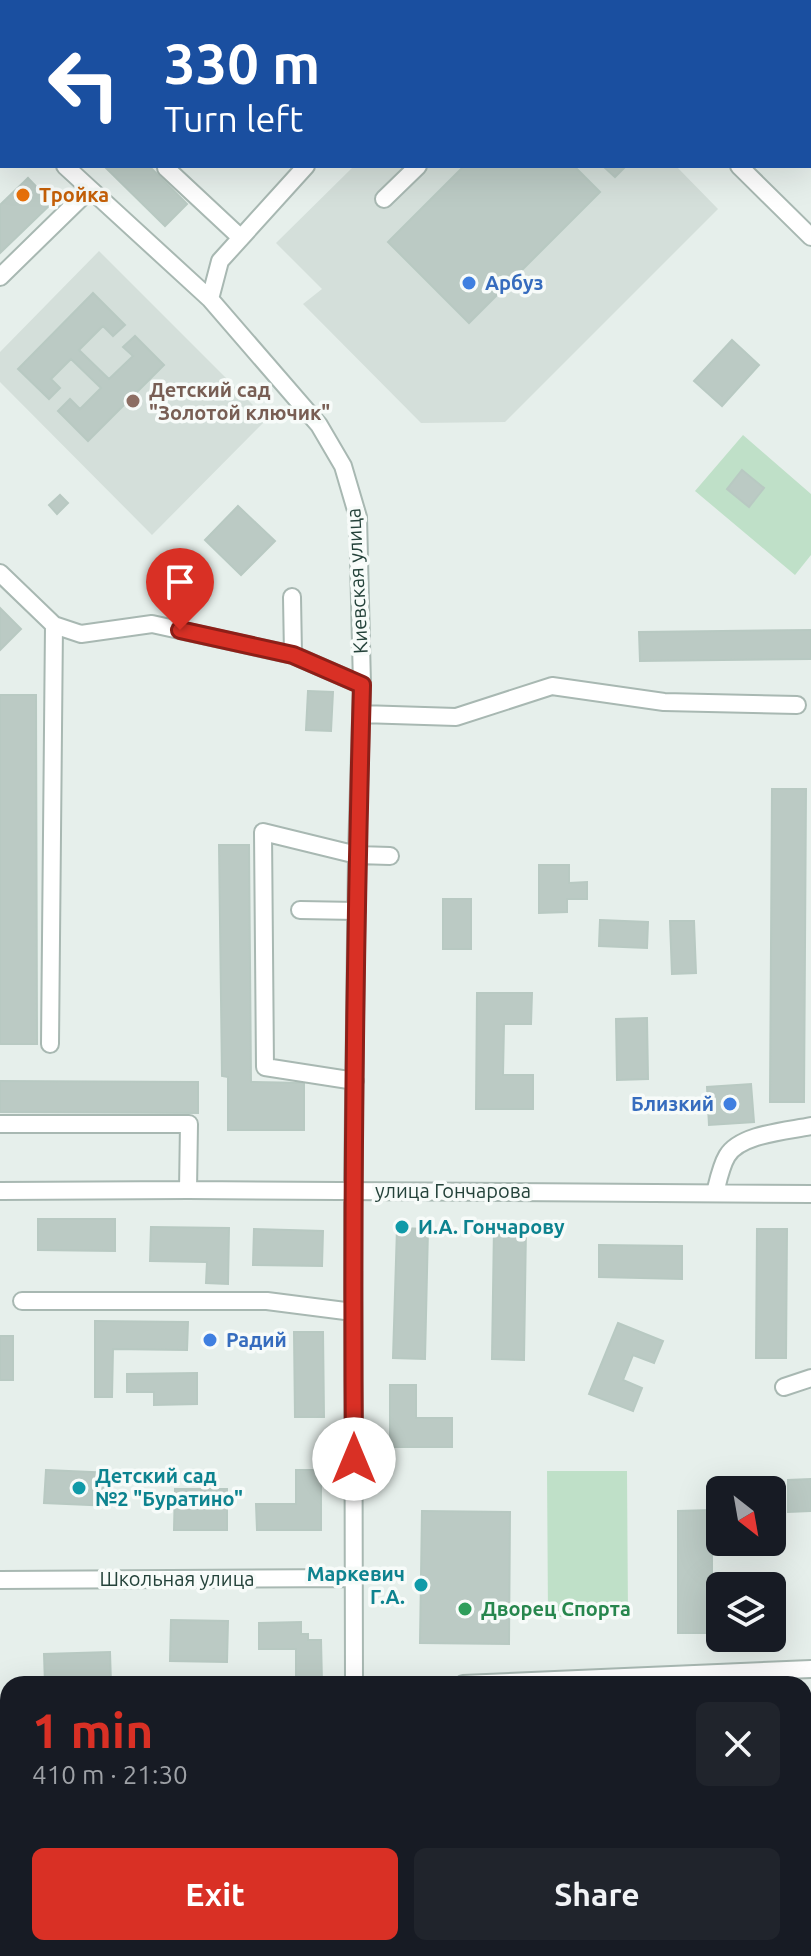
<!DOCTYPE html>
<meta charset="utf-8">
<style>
:root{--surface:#171b24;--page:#20242c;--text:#f1f3f6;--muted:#9ea1a6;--accent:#d93025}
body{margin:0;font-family:Ubuntu,sans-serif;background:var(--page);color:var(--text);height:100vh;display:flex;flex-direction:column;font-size:30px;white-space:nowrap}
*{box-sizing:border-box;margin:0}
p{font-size:26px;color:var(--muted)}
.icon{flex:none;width:44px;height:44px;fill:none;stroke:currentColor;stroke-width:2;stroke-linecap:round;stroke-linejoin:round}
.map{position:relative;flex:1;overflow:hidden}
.panel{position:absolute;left:0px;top:1676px;width:812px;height:280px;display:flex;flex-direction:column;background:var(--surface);border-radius:24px 24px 0 0;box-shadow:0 8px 32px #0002}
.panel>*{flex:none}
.banner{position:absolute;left:0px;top:0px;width:812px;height:168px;box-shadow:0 8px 32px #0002;background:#1a4fa0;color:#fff;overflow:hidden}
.needle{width:52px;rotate:149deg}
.tools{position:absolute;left:706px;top:1476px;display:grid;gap:16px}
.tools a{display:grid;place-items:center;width:80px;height:80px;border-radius:12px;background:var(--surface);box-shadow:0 8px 32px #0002;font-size:40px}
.pin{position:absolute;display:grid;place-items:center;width:68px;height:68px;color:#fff;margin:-82px -34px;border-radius:50% 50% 50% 0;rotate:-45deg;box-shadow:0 0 8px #0007}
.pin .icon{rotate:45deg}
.me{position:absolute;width:88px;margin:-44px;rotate:0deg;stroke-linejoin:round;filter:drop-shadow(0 0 6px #0008)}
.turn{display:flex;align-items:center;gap:28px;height:168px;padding:0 32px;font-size:36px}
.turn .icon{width:104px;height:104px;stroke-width:2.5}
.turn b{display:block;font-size:56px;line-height:68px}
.round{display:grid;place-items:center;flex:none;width:84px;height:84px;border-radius:12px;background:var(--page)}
.overview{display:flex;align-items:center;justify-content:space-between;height:136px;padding:0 32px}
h1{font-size:48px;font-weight:600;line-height:60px;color:var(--accent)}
.cta{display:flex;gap:16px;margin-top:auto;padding:16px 32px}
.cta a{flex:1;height:92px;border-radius:12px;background:var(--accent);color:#fff;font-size:32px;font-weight:600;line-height:92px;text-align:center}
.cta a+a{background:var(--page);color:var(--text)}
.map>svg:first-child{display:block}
</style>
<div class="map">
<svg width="811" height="1956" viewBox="0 0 811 1956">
<rect width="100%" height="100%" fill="#e6efeb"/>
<!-- built -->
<path fill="#d4dfda" d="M354,166H676L718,209L505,422L421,423L303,304L322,289L276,243Z
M99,251L267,419L152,535L0,382V352Z"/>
<!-- green -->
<path fill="#bfe0c8" d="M743,435L811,494V555L795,575L695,491Z
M547,1471H627L628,1617H548Z"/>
<!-- building -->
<path fill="#bbcac4" stroke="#b8c9c2" stroke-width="2" d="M104,166H149L187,204L165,226Z
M464,166H574L600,192L469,323L388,242Z
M603,166H626L615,177Z
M28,178L52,203L0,253V205Z
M93,293L125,325L113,336L103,326L79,350L109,379L133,356L123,347L135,336L164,365L88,441L58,411L70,399L80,409L101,388L71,359L51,379L60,388L49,399L18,369Z
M732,340L759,365L722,406L694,381Z
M742,470L764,488L749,507L727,489Z
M60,495L68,503L57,514L49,505Z
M238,506L275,541L241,575L205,540Z
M0,608L21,629L0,650Z
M811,630V659L640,661L639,632Z
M308,691L333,692L331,731L306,730Z
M0,695H36L37,1044H0Z
M772,789H806L804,1102H770Z
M219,845H249L251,1082L304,1083V1130H228V1077L222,1076Z
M539,865H569V883L587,882V899H567V912L539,913Z
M443,899H471V949H443Z
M600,920L648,922L647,948L599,946Z
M670,921H694L696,973L672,974Z
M477,993H532L531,1024H504L503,1075H533V1109H476Z
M647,1018L648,1079L617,1080L616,1019Z
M0,1081L198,1082V1113L0,1112Z
M751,1084L754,1122L709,1125L707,1087Z
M38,1219H115V1251L38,1250Z
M151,1227L229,1228L228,1284L206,1283L207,1262L150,1261Z
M494,1227H526L524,1360L492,1359Z
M397,1228L428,1229L425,1359L393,1358Z
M254,1229L323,1231L322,1266L253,1265Z
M757,1229H787L786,1358H756Z
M599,1245L682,1246V1279L599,1277Z
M95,1321L188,1322L187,1350L113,1349L112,1397H95Z
M618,1323L663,1341L654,1363L633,1355L623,1380L642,1388L633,1411L589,1394Z
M294,1332H323L324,1417H295Z
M0,1336H13V1380H0Z
M197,1373V1404L154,1405V1392H127V1374Z
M390,1385H416V1418H452V1447H390Z
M46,1470L113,1473L112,1506L44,1503Z
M296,1470H321V1530H257L256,1504H296Z
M811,1479V1511L788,1512V1480Z
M175,1489H227V1530H174Z
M712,1510V1633H678V1511Z
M422,1511L510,1512L509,1644L420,1643Z
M171,1620L228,1621L227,1662L170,1661Z
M301,1622V1634H308V1640H321L322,1683H296V1649H259V1623Z
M110,1652L111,1684H45L44,1654Z
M804,1820L811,1826V1861L804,1869Z"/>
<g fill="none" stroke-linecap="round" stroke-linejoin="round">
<defs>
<path id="minor" d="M2,0L4,2
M410,0L412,2
M570,0L572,2
M723,0L724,2
M326,2H329
M471,2L473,0
M0,101L2,103
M65,166L210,299L319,425L343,466L358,517L362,685L357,855L353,1191L354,1684
M168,166L166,168L241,238
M739,166L811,237
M384,199L418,166
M0,277L89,190
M210,299L220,261L306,166
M0,573L54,625L50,1044
M292,597L293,655
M54,625L81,634L152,624L293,655L362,685
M361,714L456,717L552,686L664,702L797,705
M300,910L357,911
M355,1081L265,1067L263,832L357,855L390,856
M0,1124H189L188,1190
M0,1191L188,1190L811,1194
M715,1193C718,1181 721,1166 727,1156C740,1134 787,1131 811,1126
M22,1301H267L353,1312
M784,1387L811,1378
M0,1580L355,1578
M463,1684L811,1669
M363,1948V1956
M809,1956L811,1955"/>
</defs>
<!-- minor casing -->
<use href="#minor" stroke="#a8b8b2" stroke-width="20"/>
<!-- minor -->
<use href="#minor" stroke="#fff" stroke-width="16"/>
</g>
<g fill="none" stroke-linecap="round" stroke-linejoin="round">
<defs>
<path id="route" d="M180,630L293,655L362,685C355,943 352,1201 354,1459"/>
</defs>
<!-- route casing -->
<use href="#route" stroke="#8d1f18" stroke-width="20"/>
<!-- route -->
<use href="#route" stroke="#d93025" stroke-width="14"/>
</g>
<!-- markers -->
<circle fill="#e8710a" stroke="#f7fbf9" stroke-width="3" cx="23" cy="195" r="8"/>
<g fill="#3f7fe0" stroke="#f7fbf9" stroke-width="3">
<circle cx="469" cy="283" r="8"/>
<circle cx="730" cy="1104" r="8"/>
<circle cx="210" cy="1340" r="8"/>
</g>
<circle fill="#8d6e63" stroke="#f7fbf9" stroke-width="3" cx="133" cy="401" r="8"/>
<g fill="#0f9aa8" stroke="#f7fbf9" stroke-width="3">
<circle cx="402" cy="1227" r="8"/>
<circle cx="79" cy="1488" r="8"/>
<circle cx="421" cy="1585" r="8"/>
</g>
<circle fill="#2e9e5b" stroke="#f7fbf9" stroke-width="3" cx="465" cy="1609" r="8"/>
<g text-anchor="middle" stroke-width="7" stroke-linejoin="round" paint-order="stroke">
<!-- food labels -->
<g font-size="20" font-weight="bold" fill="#c56008" stroke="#f7fbf9" text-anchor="start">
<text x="39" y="202">Тройка</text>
</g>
<!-- shop labels -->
<g font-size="20" font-weight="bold" fill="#366cbe" stroke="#f7fbf9" text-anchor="start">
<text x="485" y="290">Арбуз</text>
<text x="714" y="1111" text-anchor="end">Близкий</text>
<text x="226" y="1347">Радий</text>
</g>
<!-- education labels -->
<g font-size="20" font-weight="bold" fill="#785e54" stroke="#f7fbf9" text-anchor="start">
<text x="149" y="397">Детский сад<tspan x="149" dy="23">"Золотой ключик"</tspan></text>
</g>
<!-- street labels -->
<g font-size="20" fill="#24423a" stroke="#f7fbf9">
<text transform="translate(357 581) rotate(-93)" y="7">Киевская улица</text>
<text x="453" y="1198">улица Гончарова</text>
<text x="177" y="1586">Школьная улица</text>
</g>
<!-- culture labels -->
<g font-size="20" font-weight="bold" fill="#0d838f" stroke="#f7fbf9" text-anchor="start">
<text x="418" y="1234">И.А. Гончарову</text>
<text x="95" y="1483">Детский сад<tspan x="95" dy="23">№2 "Буратино"</tspan></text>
<text x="405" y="1581" text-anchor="end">Маркевич<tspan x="405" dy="23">Г.А.</tspan></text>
</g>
<!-- leisure labels -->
<g font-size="20" font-weight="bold" fill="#27864d" stroke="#f7fbf9" text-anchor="start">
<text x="481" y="1616">Дворец Спорта</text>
</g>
</g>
</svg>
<div class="tools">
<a><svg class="needle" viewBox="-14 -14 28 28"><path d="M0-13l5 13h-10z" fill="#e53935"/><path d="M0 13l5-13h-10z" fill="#9ea1a6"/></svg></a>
<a><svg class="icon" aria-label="layers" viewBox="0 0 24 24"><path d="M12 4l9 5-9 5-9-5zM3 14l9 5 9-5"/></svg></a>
</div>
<div class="pin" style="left:180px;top:630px;background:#d93025"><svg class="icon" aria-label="arrive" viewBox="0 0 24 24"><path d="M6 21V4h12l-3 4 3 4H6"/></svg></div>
<svg class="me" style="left:354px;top:1459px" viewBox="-20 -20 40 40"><circle r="19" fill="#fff"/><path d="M0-13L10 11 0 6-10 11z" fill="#d93025"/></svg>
<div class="banner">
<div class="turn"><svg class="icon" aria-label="left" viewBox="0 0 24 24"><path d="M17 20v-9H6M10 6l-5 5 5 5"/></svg><div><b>330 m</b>Turn left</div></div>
</div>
<section class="panel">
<div class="overview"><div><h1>1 min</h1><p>410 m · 21:30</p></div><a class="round"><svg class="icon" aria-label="close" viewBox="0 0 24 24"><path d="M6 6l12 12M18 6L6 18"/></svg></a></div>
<div class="cta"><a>Exit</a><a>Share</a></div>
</section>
</div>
